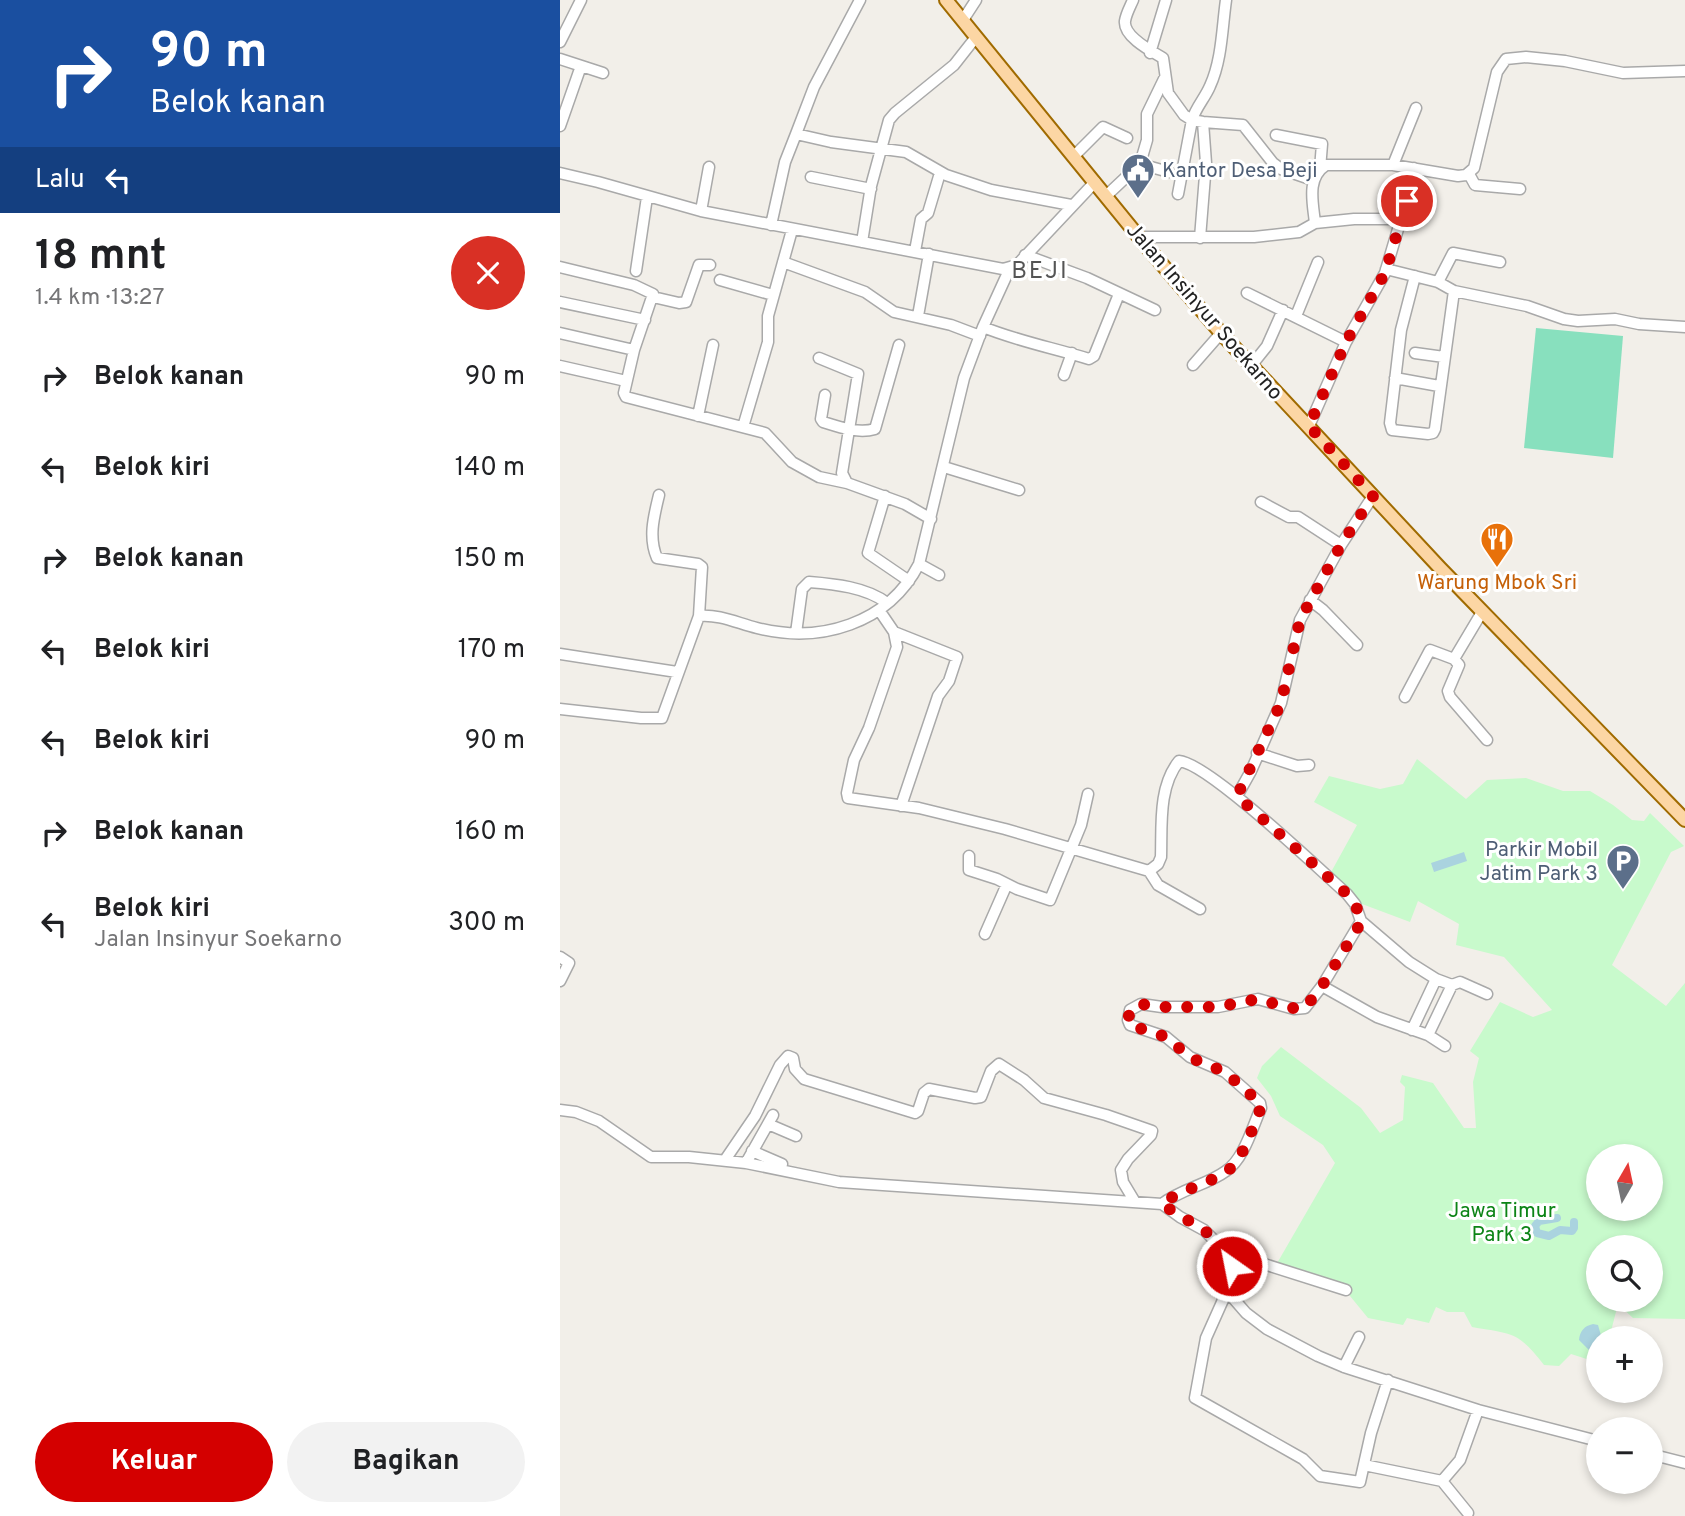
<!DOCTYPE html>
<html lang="id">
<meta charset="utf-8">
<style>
:root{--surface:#fff;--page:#f2f2f2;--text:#202124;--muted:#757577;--accent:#d40000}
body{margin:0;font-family:Overpass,sans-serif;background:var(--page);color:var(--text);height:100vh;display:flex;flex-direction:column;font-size:26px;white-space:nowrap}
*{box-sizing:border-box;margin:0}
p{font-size:23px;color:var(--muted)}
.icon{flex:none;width:38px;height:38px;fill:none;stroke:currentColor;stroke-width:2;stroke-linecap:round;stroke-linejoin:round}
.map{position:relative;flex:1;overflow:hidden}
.drawer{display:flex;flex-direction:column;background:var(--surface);width:560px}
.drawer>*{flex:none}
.top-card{background:#1a4fa0;color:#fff;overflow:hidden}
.needle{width:46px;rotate:9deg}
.buttons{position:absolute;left:1026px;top:1144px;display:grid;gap:14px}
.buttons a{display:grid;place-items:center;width:77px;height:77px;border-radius:50%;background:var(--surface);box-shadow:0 4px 10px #0003;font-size:35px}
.pin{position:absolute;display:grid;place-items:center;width:60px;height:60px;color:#fff;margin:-30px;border:4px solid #fff;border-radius:50%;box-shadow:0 2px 7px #0007}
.me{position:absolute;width:77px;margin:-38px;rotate:327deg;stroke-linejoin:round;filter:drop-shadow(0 0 5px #0008)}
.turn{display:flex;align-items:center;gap:24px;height:147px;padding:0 35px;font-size:32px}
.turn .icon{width:91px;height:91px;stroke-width:2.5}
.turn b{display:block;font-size:49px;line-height:60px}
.then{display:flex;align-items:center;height:66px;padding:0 35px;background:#0003;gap:14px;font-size:26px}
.round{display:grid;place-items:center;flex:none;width:74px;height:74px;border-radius:37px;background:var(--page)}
.overview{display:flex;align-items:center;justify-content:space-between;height:119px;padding:0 35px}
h1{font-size:42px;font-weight:700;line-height:52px}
.action{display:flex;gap:14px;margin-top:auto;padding:14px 35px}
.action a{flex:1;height:80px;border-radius:42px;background:var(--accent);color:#fff;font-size:28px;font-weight:700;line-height:80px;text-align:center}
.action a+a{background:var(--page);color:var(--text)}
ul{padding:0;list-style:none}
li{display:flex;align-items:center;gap:21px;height:91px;padding:0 35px}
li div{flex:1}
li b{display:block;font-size:26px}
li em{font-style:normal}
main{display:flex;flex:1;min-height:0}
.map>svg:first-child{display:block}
</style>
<main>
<section class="drawer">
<div class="top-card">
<div class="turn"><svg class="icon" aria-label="right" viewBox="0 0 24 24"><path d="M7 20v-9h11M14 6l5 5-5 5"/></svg><div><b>90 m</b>Belok kanan</div></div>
<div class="then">Lalu<svg class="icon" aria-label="left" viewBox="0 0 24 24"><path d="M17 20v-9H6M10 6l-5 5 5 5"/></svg></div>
</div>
<div class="overview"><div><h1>18 mnt</h1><p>1.4 km · 13:27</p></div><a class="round" style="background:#d93025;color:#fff"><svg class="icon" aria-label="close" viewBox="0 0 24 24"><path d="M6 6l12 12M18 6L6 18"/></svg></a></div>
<ul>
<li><svg class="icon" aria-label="right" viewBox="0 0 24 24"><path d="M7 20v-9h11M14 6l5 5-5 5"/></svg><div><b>Belok kanan</b></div><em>90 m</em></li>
<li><svg class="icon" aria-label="left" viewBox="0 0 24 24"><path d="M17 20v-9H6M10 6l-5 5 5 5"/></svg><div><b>Belok kiri</b></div><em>140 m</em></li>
<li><svg class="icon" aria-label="right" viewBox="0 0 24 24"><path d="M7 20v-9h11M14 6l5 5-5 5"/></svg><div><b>Belok kanan</b></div><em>150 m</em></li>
<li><svg class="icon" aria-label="left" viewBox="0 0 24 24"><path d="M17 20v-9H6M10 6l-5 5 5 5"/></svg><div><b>Belok kiri</b></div><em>170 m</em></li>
<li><svg class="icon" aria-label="left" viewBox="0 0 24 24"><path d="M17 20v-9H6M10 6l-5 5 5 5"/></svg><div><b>Belok kiri</b></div><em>90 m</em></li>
<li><svg class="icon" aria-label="right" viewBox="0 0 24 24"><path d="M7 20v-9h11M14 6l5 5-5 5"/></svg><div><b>Belok kanan</b></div><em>160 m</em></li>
<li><svg class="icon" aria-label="left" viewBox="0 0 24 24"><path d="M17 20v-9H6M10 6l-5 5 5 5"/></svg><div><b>Belok kiri</b><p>Jalan Insinyur Soekarno</p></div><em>300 m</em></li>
</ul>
<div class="action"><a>Keluar</a><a>Bagikan</a></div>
</section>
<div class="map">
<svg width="1125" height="1516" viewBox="0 0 1125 1516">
<rect width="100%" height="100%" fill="#f2efe9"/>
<!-- park -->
<path fill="#c8facc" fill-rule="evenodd" d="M857,759L906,799L927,780L966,778L1003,791H1030L1053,805L1072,820L1084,821L1090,813L1124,846L1111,852L1052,965L1106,1006L1125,983V1319L1073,1318L1058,1304L1049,1339H1038V1361L1036,1362L1011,1354L999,1366L984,1365C958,1331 952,1334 912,1327L904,1312H887L876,1307L869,1323L847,1318L843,1325L808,1318L781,1285L716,1265L775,1163L763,1145L720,1116L711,1096L697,1078L702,1066L721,1047L801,1108L820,1133L843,1120L845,1087L840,1082L842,1075L873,1083L904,1128H916L913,1082L919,1058L910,1051L940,1002L973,1017L992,1010L944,957L896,945L899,924L858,901L850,922L802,904L770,874L797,825L754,802L769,776L820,789L843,784ZM1038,1157H1090V1209H1038ZM1038,1248H1090V1300H1038Z"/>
<!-- pitch -->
<path fill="#88e0be" d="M976,328L1063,336L1053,458L964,448Z"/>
<!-- water -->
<path fill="#aad3df" d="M904,852L907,861L874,872L871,863Z
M1033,1324L1038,1325L1042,1339H1038V1351H1030L1019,1340C1020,1331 1024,1326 1033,1324Z"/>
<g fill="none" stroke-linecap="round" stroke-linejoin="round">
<!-- canal -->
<path stroke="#aad3df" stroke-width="8" d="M997,1218L979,1221L975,1226L977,1233L989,1236L1000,1230L1012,1231L1014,1228V1222"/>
<defs>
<path id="minor" d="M573,0C570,7 566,14 565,21C563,37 593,52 603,58L608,93L624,115L632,120L643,122L683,125L713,163L721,169L753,180
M403,20L416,0
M0,42L21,0
M590,53L606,0
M0,59L43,73
M0,126L21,66
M236,134L271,142L346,152L386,175L431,190L511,205
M716,135L762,144L760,169
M514,156L543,127L567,138
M580,164L609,172
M833,165L856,108
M0,173L38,182L141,211L443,269L457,265L535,182
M909,174L915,185L960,189
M251,177L311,189
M618,194L632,120C636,107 645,98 650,86C662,60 662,28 666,0
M546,196L580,164L587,140V114L604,79
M141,211L149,167
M755,223C753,203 746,178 766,165H833L898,176L906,175L914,168L937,72L946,59L966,57L1005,61L1063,73L1125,71
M211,225L225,162L236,134L254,87L300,0
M579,237H694L739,232L755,223L794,219H841L854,168
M640,238L646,163L643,122
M302,242L311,186L329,120L335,113L394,65L416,37
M355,251L361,219L368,213L380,173
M465,255L527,278L595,310
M223,262L305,292L334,312L391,325L420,336
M0,267L74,285L93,294L74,350L64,393L66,397L205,433L232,462L259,477L287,483
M826,269L878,282L894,291L967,306L1004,319L1018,321L1055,319L1079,324L1125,327
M76,271L87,197
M855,276L841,330L830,423L832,430L868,434L873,433L875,429L894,291
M160,280L213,295
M878,282L893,253L940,262
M687,293L786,342
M93,297L119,303L126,302L139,265H150
M0,302L85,320
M358,316L369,254
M736,316L758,262
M423,327C457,341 494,348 529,359L534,356L559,294
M0,333L74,350
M855,353L884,357
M259,358L298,374L282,473L287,483L345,504L371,519
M633,365L661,333
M0,366L66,381
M691,366L707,346L723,310
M504,375L512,353
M835,378L879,386
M265,395L261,419L263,422C279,427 298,434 315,429L339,345
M138,416L153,345
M749,426L786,342L825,273L841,219
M183,427L208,342V316L232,230
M384,467L459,490
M99,495C94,516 88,537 97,558L138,564L142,567L139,616
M325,496L308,553L349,581
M701,502L729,517H738L781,545
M359,564L379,575
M750,600L763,610L797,645
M319,610L334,632L337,647L309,728L294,760L287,793L288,798L359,808L445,829L589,871L598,864L601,857C602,826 598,787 619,761C648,763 759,869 787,894L795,904L801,921L849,962L876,979L892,985L900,982L927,994
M922,612L894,659L899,665L888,691L890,697L927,740
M334,632L397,657L389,681L378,696L341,806
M236,633L242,589L249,582C274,584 306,587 327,603
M0,654L117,672
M845,697L870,650L894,659
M0,709L81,718H102L139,616C159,614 177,623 197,628C260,644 328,624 359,564L404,378L423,327L450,268
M697,753L737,766L749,765
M677,796L691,771L721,703L740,620L781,545L813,496
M409,856V870L437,879L457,889L490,900L521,825L528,794
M589,871L598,885L640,909
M425,934L447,884
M0,957L9,963L0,981
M762,986L817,1017L868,1035L885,1046
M852,1030L876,979
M868,1035L892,985
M0,1110L16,1112L39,1121L91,1157H129L186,1163L279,1182L602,1204L620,1217L644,1230L666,1252L672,1266L673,1298L686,1313L707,1329L758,1356L784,1367L918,1410L1038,1441
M208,1124L236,1136
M192,1151L222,1164
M165,1160L195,1116L220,1065L228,1056L233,1058L235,1069L244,1079L355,1113L358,1111L364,1093L369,1089L415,1098L421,1097L431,1071L439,1064L464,1080L484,1098L546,1115L592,1131L591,1135L568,1159L561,1170L563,1182L575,1202
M186,1163L213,1115
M602,1204C621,1189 647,1185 666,1171C684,1159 692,1128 701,1108L700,1103L665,1072L630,1057L606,1037L570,1025L568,1020L570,1010L581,1004L602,1007H658L698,999L734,1009L745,1008L762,986L801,921
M666,1252L786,1290
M672,1287L667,1291L646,1338L635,1398L743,1459L760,1476L800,1482L811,1433L828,1380
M784,1367L799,1337
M1090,1454L1125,1463
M804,1465L882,1481L908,1513
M882,1481L900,1460L918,1410"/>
<path id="major" d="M386,0L587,247L661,333L880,568L1125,820"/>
</defs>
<!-- minor casing -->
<use href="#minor" stroke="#a9a9a9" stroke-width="13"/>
<!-- major casing -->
<use href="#major" stroke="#a06b00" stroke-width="16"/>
<!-- minor -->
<use href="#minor" stroke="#fff" stroke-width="10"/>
<!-- major -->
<use href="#major" stroke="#fcd6a4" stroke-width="12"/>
</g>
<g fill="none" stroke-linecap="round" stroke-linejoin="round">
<!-- route -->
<path stroke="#d40000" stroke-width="12" stroke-dasharray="0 21.6" d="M672,1266C664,1234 626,1222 602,1204C621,1189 647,1185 667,1171C684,1159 692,1127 701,1108L700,1103L665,1072L631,1058L606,1037L570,1025L568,1020L570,1010L580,1004L602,1007H658L698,999L729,1008H745L762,986L802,921L795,904L787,894L677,796L721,703L740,620L781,545L813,496L749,426L786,342L825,273L847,201"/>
</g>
<!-- icons -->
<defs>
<symbol id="civic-pin" viewBox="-11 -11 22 30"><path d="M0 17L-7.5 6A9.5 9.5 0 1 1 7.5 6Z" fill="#5c6f8a" stroke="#fff"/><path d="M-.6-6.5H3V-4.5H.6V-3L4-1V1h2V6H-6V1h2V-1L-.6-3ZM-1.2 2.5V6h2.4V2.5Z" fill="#fff"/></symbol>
<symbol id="restaurant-pin" viewBox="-11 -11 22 30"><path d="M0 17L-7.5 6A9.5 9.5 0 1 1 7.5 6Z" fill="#e8710a" stroke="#fff"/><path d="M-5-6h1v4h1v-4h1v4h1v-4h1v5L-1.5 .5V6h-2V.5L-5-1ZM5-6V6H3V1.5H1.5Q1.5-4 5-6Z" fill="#fff"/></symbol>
<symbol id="parking-pin" viewBox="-11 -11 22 30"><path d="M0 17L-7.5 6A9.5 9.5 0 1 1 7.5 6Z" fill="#5c6f8a" stroke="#fff"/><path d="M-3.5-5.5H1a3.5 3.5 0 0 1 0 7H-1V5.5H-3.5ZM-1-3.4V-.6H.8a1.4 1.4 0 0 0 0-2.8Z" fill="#fff"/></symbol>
</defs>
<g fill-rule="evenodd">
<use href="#civic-pin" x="559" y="151" width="38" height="52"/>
<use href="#restaurant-pin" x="918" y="520" width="38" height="52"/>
<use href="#parking-pin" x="1044" y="842" width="38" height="52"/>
</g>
<g text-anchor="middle" stroke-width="6" stroke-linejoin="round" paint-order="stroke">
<!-- service labels -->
<g font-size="21" fill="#4e5e75" stroke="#fff" text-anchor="start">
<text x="602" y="177">Kantor Desa Beji</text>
<text x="1038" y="856" text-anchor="end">Parkir Mobil<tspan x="1038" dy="24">Jatim Park 3</tspan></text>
</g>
<!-- street labels -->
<g font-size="21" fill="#222" stroke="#fff">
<text transform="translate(645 311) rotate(49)" y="7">Jalan Insinyur Soekarno</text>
</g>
<!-- food labels -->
<g font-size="21" fill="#c56008" stroke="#fff">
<text x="937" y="589">Warung Mbok Sri</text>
</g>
<!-- park labels -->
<g font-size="21" fill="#0c8416" stroke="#fff">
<text x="942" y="1217">Jawa Timur<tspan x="942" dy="24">Park 3</tspan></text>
</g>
<!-- quarter labels -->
<g font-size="24" letter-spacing="2" fill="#555" stroke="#fff">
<text x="480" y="278">BEJI</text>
</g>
</g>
</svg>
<div class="buttons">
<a><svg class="needle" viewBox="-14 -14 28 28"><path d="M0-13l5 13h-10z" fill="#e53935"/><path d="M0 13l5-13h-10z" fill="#757577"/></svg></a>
<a><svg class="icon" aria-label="search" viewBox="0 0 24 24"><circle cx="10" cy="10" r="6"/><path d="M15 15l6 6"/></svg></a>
<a>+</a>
<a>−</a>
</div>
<div class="pin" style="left:847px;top:201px;background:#d93025"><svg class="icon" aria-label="arrive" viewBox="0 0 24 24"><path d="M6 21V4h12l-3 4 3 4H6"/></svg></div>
<svg class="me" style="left:672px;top:1266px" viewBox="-20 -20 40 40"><circle r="17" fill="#d40000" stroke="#fff" stroke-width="3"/><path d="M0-11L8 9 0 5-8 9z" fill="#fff"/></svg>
</div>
</main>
